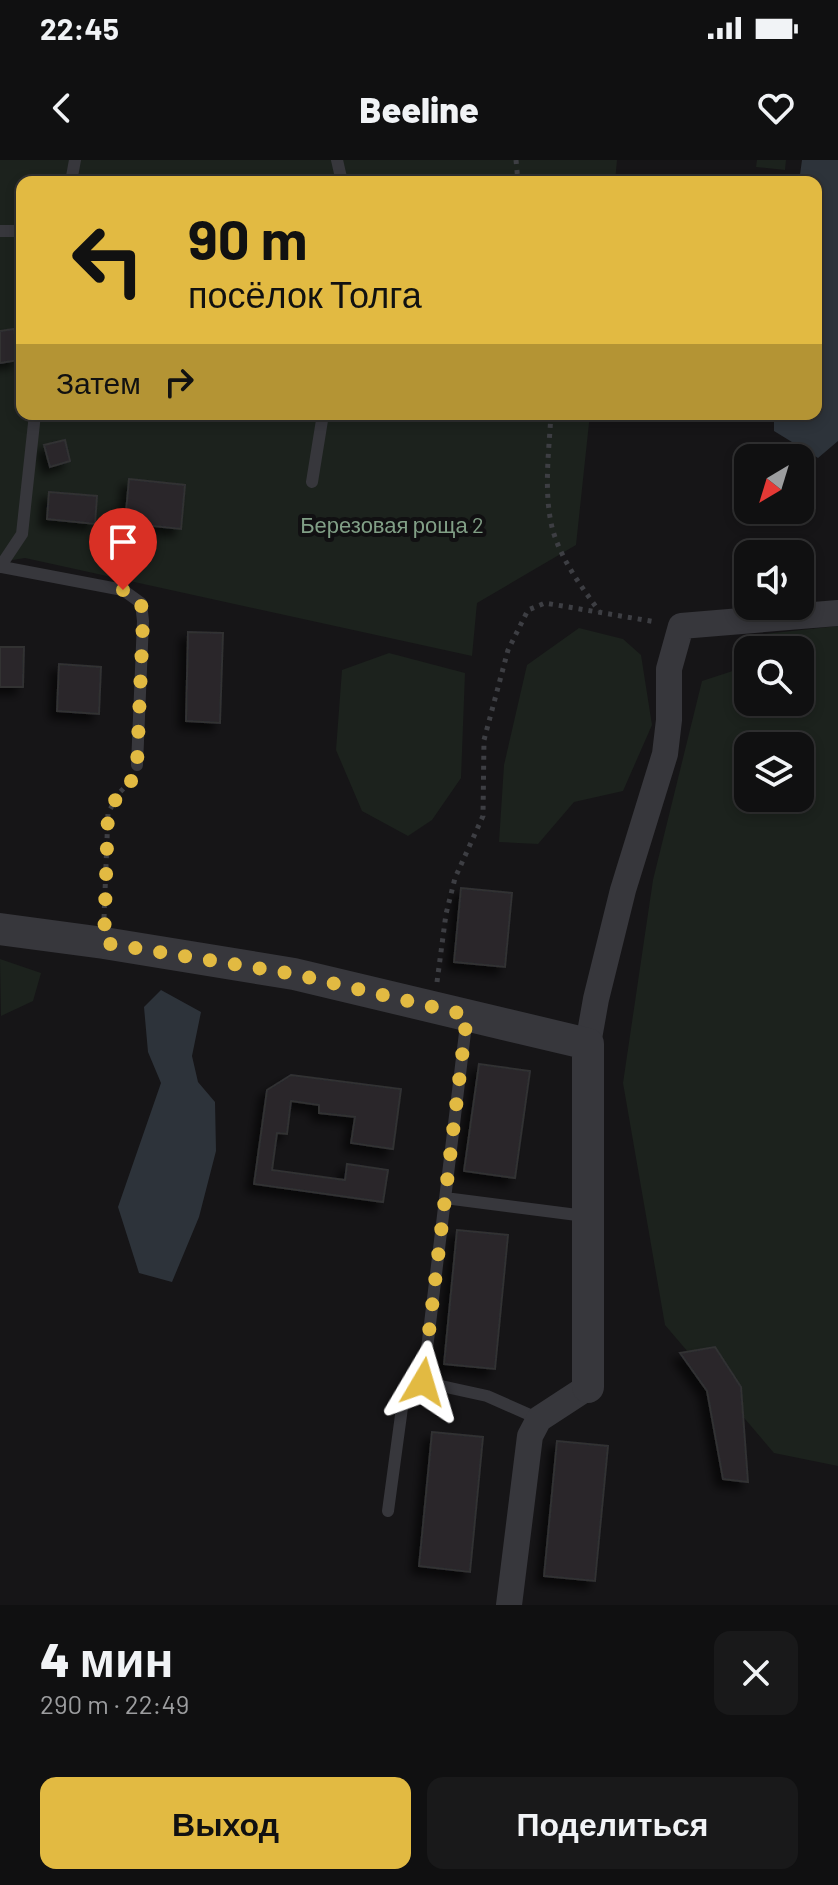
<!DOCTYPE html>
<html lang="ru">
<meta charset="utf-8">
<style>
:root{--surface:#101011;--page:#19191a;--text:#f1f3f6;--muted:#9c9d9f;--line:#303031;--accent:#e2ba42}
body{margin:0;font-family:Barlow,sans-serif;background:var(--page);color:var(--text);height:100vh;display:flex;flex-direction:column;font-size:30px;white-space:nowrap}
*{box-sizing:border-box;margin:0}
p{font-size:26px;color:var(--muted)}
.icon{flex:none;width:44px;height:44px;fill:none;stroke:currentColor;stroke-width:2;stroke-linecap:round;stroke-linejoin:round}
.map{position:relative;height:1445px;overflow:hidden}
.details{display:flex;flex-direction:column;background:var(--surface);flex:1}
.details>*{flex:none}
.hud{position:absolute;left:16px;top:16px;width:806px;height:244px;border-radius:16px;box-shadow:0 4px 12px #0003,0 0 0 2px var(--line);background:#e2ba42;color:#111;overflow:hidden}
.needle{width:52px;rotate:218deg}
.fabs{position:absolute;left:734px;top:284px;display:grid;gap:16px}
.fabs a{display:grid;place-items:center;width:80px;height:80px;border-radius:16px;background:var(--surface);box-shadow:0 4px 12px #0003,0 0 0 2px var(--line);font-size:40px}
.pin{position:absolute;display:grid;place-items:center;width:68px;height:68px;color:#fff;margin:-82px -34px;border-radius:50% 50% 50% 0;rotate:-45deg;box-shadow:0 0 8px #0007}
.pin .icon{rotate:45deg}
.me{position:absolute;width:88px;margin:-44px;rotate:7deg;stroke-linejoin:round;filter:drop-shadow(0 0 6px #0008)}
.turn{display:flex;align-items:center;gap:28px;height:168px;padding:0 40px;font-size:36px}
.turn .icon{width:104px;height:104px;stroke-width:2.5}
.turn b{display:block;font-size:56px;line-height:68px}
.then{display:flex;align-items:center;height:76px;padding:0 40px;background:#0003;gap:16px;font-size:30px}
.round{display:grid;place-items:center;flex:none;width:84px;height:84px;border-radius:16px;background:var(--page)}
.head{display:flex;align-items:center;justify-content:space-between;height:136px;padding:0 40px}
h1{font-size:48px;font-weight:800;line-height:60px}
.action{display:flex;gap:16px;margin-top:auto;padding:16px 40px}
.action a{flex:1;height:92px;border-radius:16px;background:var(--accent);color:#111;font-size:32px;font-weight:800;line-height:92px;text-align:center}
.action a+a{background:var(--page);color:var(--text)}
.status{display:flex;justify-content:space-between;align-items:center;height:56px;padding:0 40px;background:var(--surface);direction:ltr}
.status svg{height:22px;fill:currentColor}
header{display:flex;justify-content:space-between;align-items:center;height:104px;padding:0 40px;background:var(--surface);font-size:36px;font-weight:800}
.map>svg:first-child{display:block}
</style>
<div class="status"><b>22:45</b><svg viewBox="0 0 49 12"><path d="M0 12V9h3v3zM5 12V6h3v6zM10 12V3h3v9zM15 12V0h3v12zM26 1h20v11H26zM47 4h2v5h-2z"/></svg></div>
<header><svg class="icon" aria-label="back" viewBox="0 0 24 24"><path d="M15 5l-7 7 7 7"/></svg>Beeline<svg class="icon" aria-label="heart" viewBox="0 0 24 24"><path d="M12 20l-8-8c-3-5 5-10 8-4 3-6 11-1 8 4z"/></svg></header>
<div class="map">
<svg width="838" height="1445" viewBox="0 0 838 1445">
<defs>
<filter id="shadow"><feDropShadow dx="-7" dy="7" stdDeviation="4" flood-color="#0009"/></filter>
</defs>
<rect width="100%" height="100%" fill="#161517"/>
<!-- green -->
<path fill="#1c221d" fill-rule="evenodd" d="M0,0H617L615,22H22V254H590L576,385L477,443L472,496L25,398L0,402Z
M757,0H786L785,10L756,7Z
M838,466V1306L774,1293L665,1165L623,923L653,720L702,521L748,506V542H800V490H758L755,475ZM748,586H800V638H748Z
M579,468L623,479L641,495L652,565L623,631L574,642L538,684L499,682L504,605L527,505Z
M389,493L465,513L461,618L432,660L408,676L362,651L336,590L342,510Z
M0,799L41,813L33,841L1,856Z"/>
<!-- water -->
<path fill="#2d333a" d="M802,0H838V281L818,298L774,271V254H816V22H799Z
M161,830L201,852L192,896L198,922L215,942L216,991L199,1057L172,1122L139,1113L118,1047L161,923L148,892L144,847Z"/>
<!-- building -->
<path fill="#29282b" stroke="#303033" stroke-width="2" filter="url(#shadow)" d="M14,169L19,200L0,203V171Z
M65,280L70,301L50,307L44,285Z
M129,319L185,325L181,369L125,363Z
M49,332L97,336L95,364L47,359Z
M188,472L223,473L220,563L186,561Z
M0,487H24L23,527H0Z
M59,504L101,507L99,554L57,551Z
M461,728L512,733L505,807L454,802Z
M479,904L530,911L515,1018L464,1011Z
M291,915L401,929L393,989L351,983L355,957L319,953V945L291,941L287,974L277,973L272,1010L345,1020L347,1004L388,1010L383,1042L254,1024L267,930Z
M457,1070L508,1075L495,1209L444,1204Z
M715,1187L741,1227L748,1322L723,1319L707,1231L680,1193Z
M432,1272L483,1277L470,1412L419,1406Z
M557,1281L608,1286L595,1421L544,1416Z"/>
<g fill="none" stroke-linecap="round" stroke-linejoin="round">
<!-- path -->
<path stroke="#3d3e43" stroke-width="5" stroke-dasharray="4 6" stroke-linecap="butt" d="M516,0L518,22
M551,254C549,292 543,334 553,371C562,401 581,426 599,451
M104,758L108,653L120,632L132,620
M437,822L446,754L455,718L483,656L484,580L508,490L528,450L545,443L656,462"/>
<!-- service -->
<path stroke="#37373c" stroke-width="12" d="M337,0L342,22
M71,22L75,0
M0,71H22
M312,322L323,254
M0,407L22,374L35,254
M2,407L123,430L141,443L143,461L137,605
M445,1038L585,1056
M423,1222L467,856
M388,1351L404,1233L423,1222L487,1236L539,1259"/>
<!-- minor -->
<path stroke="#37373c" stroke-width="26" d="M588,884L596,839L623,730L665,594L669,560V509L681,466L838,453
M509,1445L530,1276L539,1259L588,1227"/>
<!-- tertiary -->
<path stroke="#37373c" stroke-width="32" d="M0,769L104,783L294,814L588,884V1227"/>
</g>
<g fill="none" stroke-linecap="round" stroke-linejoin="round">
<!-- route -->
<path stroke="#e2ba42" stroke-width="14" stroke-dasharray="0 25.2" d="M123,430L141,443L143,461L137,605L132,620L120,632L108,653L104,783L294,814L467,855L423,1222"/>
</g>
<g text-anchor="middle" stroke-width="8" stroke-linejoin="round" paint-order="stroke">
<!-- park labels -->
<g font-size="22" fill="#819f86" stroke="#111012">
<text x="392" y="373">Березовая роща 2</text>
</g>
</g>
</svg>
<div class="fabs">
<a><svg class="needle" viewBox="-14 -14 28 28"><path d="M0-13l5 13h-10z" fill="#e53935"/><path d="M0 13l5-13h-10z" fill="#9c9d9f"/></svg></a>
<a><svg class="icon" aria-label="sound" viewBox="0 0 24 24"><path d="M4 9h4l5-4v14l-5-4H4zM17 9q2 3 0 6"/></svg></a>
<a><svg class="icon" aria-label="search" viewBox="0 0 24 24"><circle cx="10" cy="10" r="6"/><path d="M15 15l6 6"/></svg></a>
<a><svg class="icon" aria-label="layers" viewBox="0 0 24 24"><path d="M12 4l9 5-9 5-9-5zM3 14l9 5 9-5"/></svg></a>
</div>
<div class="pin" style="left:123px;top:430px;background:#d93025"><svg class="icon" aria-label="arrive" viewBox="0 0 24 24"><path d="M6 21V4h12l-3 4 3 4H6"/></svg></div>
<svg class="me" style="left:423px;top:1222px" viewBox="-20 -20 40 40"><path d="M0-17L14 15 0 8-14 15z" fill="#e2ba42" stroke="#fff" stroke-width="4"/></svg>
<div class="hud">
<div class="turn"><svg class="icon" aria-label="left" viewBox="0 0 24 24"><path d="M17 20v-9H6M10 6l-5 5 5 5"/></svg><div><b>90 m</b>посёлок Толга</div></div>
<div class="then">Затем<svg class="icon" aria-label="right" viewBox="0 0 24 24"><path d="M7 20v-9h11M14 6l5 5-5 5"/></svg></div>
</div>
</div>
<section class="details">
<div class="head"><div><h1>4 мин</h1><p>290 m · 22:49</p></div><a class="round"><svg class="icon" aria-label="close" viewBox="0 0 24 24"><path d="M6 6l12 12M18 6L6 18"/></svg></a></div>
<div class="action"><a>Выход</a><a>Поделиться</a></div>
</section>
